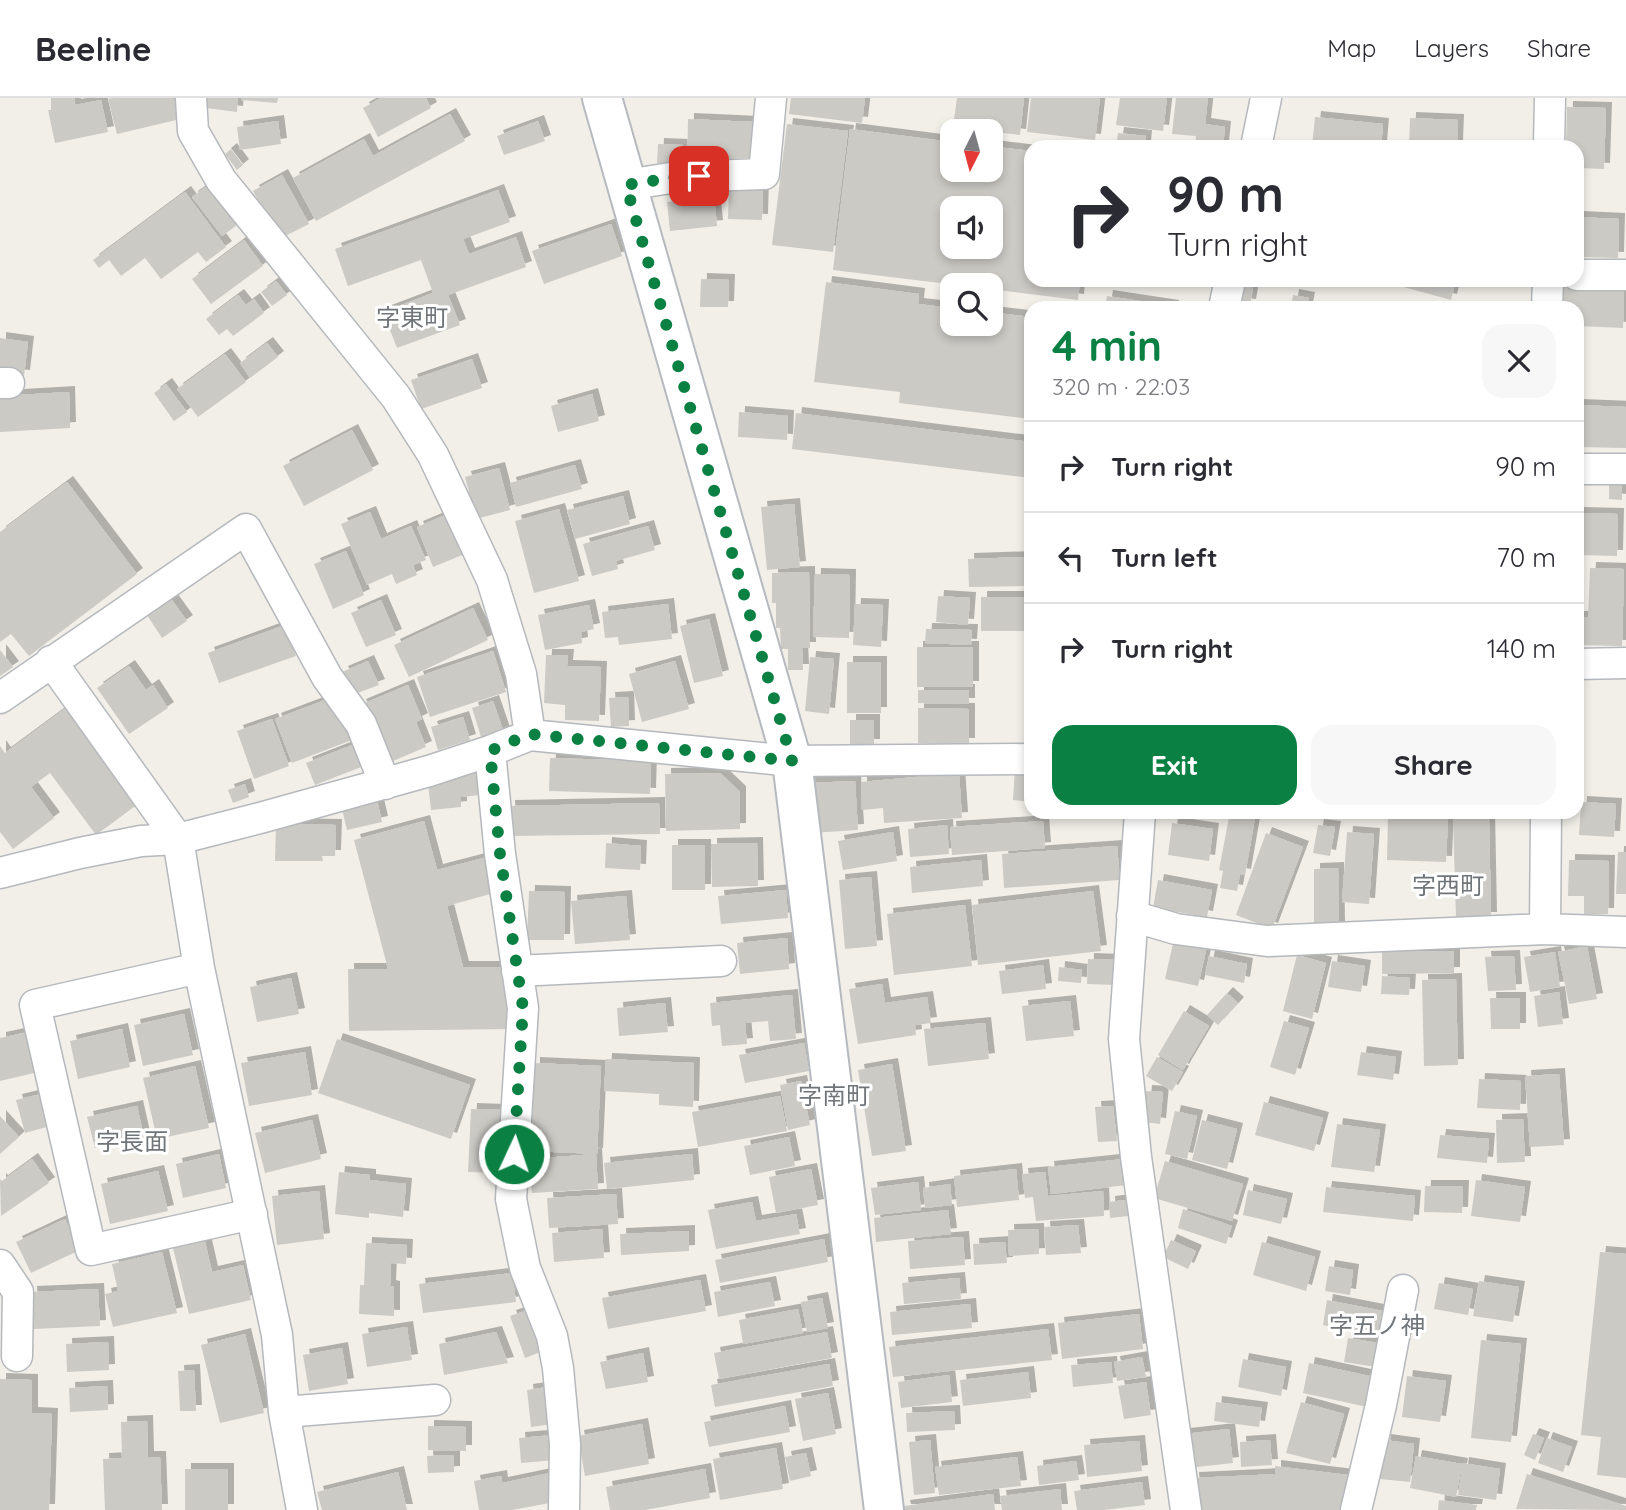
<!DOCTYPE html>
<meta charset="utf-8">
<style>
:root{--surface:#fff;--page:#f7f7f7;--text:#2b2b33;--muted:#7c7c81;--line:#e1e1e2;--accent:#0b8043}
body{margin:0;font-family:Quicksand,"Noto Sans JP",sans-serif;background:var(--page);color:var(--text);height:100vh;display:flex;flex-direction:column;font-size:26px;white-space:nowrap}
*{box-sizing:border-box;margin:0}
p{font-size:23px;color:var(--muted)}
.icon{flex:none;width:38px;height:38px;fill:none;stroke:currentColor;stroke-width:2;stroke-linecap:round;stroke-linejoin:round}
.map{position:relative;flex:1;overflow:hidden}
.details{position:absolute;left:1024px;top:203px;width:560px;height:518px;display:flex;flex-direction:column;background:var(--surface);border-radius:21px;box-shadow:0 4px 10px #0003}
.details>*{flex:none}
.banner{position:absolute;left:1024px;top:42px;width:560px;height:147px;border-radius:21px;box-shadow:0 4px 10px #0003;background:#fff;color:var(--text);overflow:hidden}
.needle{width:46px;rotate:186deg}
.tools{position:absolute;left:940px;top:21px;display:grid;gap:14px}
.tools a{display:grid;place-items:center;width:63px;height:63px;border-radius:14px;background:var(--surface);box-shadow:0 4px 10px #0003;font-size:35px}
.pin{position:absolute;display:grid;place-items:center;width:60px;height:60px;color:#fff;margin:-30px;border-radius:14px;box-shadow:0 4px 10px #0006}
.me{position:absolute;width:77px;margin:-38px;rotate:3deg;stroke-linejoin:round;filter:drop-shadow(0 0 5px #0008)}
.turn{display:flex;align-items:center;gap:24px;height:147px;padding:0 28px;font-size:32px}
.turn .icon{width:91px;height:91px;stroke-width:2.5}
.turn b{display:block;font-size:49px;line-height:60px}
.round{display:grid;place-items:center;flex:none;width:74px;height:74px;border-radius:21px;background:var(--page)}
.overview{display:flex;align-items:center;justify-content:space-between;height:119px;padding:0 28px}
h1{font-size:42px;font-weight:700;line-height:52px;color:var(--accent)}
.action{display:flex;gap:14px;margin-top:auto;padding:14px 28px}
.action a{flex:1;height:80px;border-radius:21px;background:var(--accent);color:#fff;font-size:28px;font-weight:700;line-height:80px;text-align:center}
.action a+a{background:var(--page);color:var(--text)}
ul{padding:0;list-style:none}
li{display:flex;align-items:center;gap:21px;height:91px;padding:0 28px;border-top:2px solid var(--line)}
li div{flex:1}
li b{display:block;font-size:26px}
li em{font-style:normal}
header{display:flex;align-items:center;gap:42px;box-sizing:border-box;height:98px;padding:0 35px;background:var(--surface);border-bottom:2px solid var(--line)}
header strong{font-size:33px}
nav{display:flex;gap:38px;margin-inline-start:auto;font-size:24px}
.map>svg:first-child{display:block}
</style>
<header>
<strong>Beeline</strong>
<nav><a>Map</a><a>Layers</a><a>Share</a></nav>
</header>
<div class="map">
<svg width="1626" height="1412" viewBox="0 0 1626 1412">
<defs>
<filter id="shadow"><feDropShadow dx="6" dy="-6" stdDeviation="0" flood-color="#0004"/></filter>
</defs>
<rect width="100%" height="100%" fill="#f1efe8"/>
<!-- building -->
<path fill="#cccac5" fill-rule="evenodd" filter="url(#shadow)" d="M51,0H75V7L101,2L108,34L55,45L48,12H51Z
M113,0H181L185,20L117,36L108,1Z
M207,0H238L237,14L206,10Z
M241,0H278L277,5L241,2Z
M381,0H426L431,10L378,39L363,10Z
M791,0H865L862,25L789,16Z
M957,0H1024L1020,37L953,29Z
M1031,0H1100L1095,42L1027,34Z
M1120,0H1167L1163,33L1116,27Z
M1176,0H1208L1205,26L1225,29L1223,49H1195L1196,38L1172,36Z
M1567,9L1606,10L1604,71L1577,70V49H1566Z
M450,16L465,43L316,123L293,80L364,41L373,58Z
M1315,19L1383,26L1381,49H1312Z
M1410,20L1458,22L1457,49H1409Z
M688,21L754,24L752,70L687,67Z
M278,23L281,46L240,52L237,29Z
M538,23L545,43L504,57L497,38Z
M787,26L848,33L833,154L772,147Z
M850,31L952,44V72H990V48L1031,53V182H1080L1078,202L990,191V187H956L833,172ZM952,110H990V149H952Z
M1118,35L1146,38L1145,49H1116Z
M658,46L683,47L682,65H657Z
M231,51L243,67L237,72L225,56Z
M282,77L309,126L279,141L253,93Z
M729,86H763L762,122L728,121Z
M206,89L236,128L222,138L192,99Z
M498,92L510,124L463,141L469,156L516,139L526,169L448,197L460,227L397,250L383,214L433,195L421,162L348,188L335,151Z
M185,94L226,149L206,164L198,154L161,181L145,160L121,178L109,162L99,170L93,162Z
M714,99L717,128L670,133L667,104Z
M1577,119L1619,121L1618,160L1577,159Z
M611,126L622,158L544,186L532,153Z
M244,142L263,168L211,206L192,181Z
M701,181L729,182L728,209H700Z
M1402,182H1456L1451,202L1400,188Z
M276,183L287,197L272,208L261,194Z
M826,184L919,196L918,206L952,210V226H990V214L1031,219V321L899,305L900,294L814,284Z
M1236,187L1253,190L1250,207L1233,205Z
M1553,188L1624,190L1623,230L1577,228V210H1552Z
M238,197L246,207L254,201L264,215L233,238L227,231L219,237L206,221Z
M1293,197L1309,200L1307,210H1291Z
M1107,198L1173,208V210H1105Z
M0,240L28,244L24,278L0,275Z
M267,245L278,259L250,280L240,265Z
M225,256L246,284L198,319L177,291Z
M472,261L482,290L421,311L411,282Z
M166,286L187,314L174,323L154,295Z
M69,294L70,330L0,334V298Z
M592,296L599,323L558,334L551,308Z
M1577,307L1626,309V350L1577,349Z
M739,314L788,318L787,342L738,339Z
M796,315L1031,344V380L792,351Z
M352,332L373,372L304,408L283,368Z
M575,367L582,391L516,409L510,385Z
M499,370L510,412L476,421L465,379Z
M67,384L137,476L29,558L11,536L0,544V434Z
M1609,385L1622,386V402L1609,401Z
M623,398L630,426L575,441L567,412Z
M794,406L800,469L767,472L761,409Z
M559,411L579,483L534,495L515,423Z
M370,414L381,441L411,428L426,462L413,467L417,477L396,486L392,476L367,487L341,426Z
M450,415L467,455L433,469L417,429Z
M1577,415L1618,416L1617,458L1577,457Z
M648,428L655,452L616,463L618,471L592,478L583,446Z
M346,453L364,497L333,511L314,466Z
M1028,459L1029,488L969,489L968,461Z
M1590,470L1624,471L1622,548L1577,547V519H1588Z
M809,474L810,550H802L803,572H788V551H781L780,530H776V505H772V475Z
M815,476L850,477L849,540L813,539Z
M169,498L187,523L162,540L145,514Z
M938,498L970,500L968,527L936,524Z
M981,499H1031V533H981Z
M381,502L396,537L366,549L351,515Z
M668,506L672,541L619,547L618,539L605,540L602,514Z
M855,506L883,507L881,549L853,547Z
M589,507L594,531L581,534L582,545L545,552L538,517Z
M473,510L488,542L409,579L394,547Z
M709,521L723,578L694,585L680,528Z
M285,527L296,558L219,585L208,555Z
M926,531L972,532L971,547L925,545Z
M917,549H973V589H917Z
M0,552L13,569L0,578Z
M493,553L506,594L430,619L417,579Z
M546,557H568L567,568L601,569L599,623L565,622V607L544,605Z
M810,559L834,561L829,616L805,613Z
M368,563L379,587L352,597L342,574Z
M675,563L689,611L642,624L629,576Z
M847,564H881V615H847Z
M129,568L146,592L153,587L168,610L129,636L97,590Z
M408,587L422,621L416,624L426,649L386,666L360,607Z
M918,592H969V606L918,605Z
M336,598L352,642L292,665L275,621Z
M628,599L629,628L611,629L609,600Z
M493,603L504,635L482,642L472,610Z
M66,610L138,706L96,737L50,675L31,689L54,720L13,751L0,734V648L5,655Z
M918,610L969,611V646L918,645Z
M463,619L470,642L438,652L431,629Z
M272,621L289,668L254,681L237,633Z
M850,622H874V647H850Z
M360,644L369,666L315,687L306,665Z
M550,660L651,663L650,696L549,693Z
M1015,669L1031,670V704L1013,702Z
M486,672L488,696L461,699V709L431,712L427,677Z
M720,675L740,694V731L666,733L665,676Z
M959,675L962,720L884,725L883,710L862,712L861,684Z
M855,683L858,732L811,735L809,685Z
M245,686L249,699L233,705L228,692Z
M376,698L382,724L347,732L341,707Z
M1581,704L1616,706L1614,739L1579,737Z
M659,705L660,736L510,738L509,708Z
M1064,714H1103L1102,720Z
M1230,714H1256L1245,777L1240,776L1237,793L1220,790L1223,773L1219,772Z
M1388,717L1448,719L1446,764L1387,762Z
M1489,720L1491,820H1456L1453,721Z
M424,723L437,772L491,758L501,793L447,808L463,869H513L514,931L349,933L348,871H388L354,742Z
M1043,723L1045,750L952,757L950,729Z
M1172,725L1213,731L1209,763L1168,757Z
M276,726L336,727L335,758H322L323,763H275Z
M947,727L949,756L910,759L908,731Z
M1318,727L1335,729L1330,758L1313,755Z
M893,734L897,763L843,772L838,743Z
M1347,734L1374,736L1369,806L1342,804Z
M1266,735L1303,749L1272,831L1236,817Z
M606,745L641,748L640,772L605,770Z
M757,745L758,788L712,789L711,746Z
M672,747H705V792H672Z
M1117,748L1120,782L1004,790L1002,756Z
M1618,754H1626V796H1616Z
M981,762L983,788L912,795L910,769Z
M1569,762L1609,763L1608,816H1584V798H1568Z
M1338,770L1339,829L1314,830V771Z
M871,779L877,848L845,851L839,782Z
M1158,782L1212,792L1207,819L1153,810Z
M786,792L788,820L721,826L718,798Z
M529,793L565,794L564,842H527Z
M1093,793L1101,853L978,867L972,807Z
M626,798L630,842L575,846L571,803Z
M965,807L972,868L894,877L887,816Z
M787,840L789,871L740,876L737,845Z
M1174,841L1207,848L1198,888L1165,881Z
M1587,848L1597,901L1569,906L1558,854Z
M1382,853H1454V875L1382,876Z
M1555,854L1560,889L1530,894L1524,859Z
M1297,857L1326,865L1312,921L1283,913Z
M1209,858L1247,866L1244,885L1205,877Z
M1514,858L1516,892L1488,893L1485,859Z
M1088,861L1117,862L1116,887L1087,886Z
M1332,863L1365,868L1361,894L1328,889Z
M1043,867L1046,891L1002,896L999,873Z
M1059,869L1082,872L1081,885L1058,883Z
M1382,878L1410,880L1409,897L1381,896Z
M291,880L299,916L257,924L250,889Z
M1456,881L1458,967L1424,968L1422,882Z
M882,886L885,905L927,899L931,925L915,927L916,937L858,946L849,891Z
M1559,894L1563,926L1538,929L1534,898Z
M1227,895L1238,905L1218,927L1207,917Z
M792,897L796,941L770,943L768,923L745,925L747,946L722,948L720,927L712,928L710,905Z
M1490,900H1520V931H1491Z
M1070,903L1074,938L1026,943L1022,908Z
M665,905L668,934L619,938L617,910Z
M1184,913L1209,928L1183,972L1158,957Z
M184,916L193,957L143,968L134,927Z
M1284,923L1309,930L1295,977L1270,969Z
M985,925L989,961L928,968L924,931Z
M122,931L130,969L78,981L70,943Z
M28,934L38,974L0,983V940Z
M337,941L470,987L451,1041L318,995Z
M804,945L809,973L745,985L739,957Z
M305,954L312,997L249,1008L241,965Z
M1361,954L1396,959L1393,982L1357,977Z
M1157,959L1183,974L1172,993L1146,978Z
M606,961L694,965L693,1009L659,1007V996L604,993Z
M534,965L601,968L597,1056L531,1053Z
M892,966L906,1053L872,1058L858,972Z
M195,968L209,1030L157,1041L143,980Z
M1559,976L1564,1047L1530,1049L1525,978Z
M1479,981L1521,983L1520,1012L1477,1010Z
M801,983L810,1027L788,1032L780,987Z
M1146,993L1163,994L1160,1026L1143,1024Z
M41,996L50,1028L25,1035L16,1002Z
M780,998L787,1033L698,1049L692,1014Z
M1264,1004L1323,1020L1314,1053L1255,1037Z
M137,1008L144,1039L95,1050L87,1019Z
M1113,1008L1117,1043L1098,1044L1095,1009Z
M471,1011L501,1012L498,1075L468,1074Z
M1175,1013L1197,1018L1187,1061L1165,1056Z
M0,1018L19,1039L0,1056Z
M1523,1021L1525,1064L1497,1065L1496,1022Z
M312,1022L321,1061L265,1075L255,1035Z
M1202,1022L1237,1031L1227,1071L1192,1062Z
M1337,1026L1380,1032L1374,1074L1331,1069Z
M1440,1037L1489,1041L1487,1065L1437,1060Z
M789,1039L795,1068L750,1077L744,1048Z
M219,1056L226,1090L183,1100L176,1066Z
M596,1056L598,1091L532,1095L529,1061Z
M692,1056L694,1082L607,1091L604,1065Z
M32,1061L49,1085L1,1118L0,1081L2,1083Z
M1124,1061L1127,1087L1051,1096L1048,1069Z
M1165,1063L1243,1086L1232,1123L1154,1100Z
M811,1071L818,1107L776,1115L769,1079Z
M1016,1071L1019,1102L957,1109L954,1078Z
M158,1073L168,1113L110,1126L101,1086Z
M339,1074L370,1077V1082L406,1086L403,1119L369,1115V1120L335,1116Z
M1045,1074L1048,1098L1103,1093L1104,1118L1036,1123L1033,1099L1025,1100L1022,1076Z
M1476,1082L1525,1089L1520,1124L1471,1118Z
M918,1084L921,1112L875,1117L871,1090Z
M950,1086L952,1107L925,1110L923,1090Z
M1425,1088H1463L1462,1115L1424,1114Z
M1326,1089L1415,1098L1413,1123L1323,1114Z
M1248,1092L1287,1101L1281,1126L1243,1117Z
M319,1093L324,1141L277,1147L272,1098Z
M616,1096L618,1126L549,1130L547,1100Z
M1125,1102L1128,1118L1110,1120L1109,1104Z
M752,1104L756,1123L796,1116L800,1136L716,1151L708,1112Z
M1183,1111L1232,1128L1226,1146L1178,1130Z
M948,1112L951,1136L876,1144L874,1120Z
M65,1121L80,1152L31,1175L16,1144Z
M1078,1127L1081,1155L1046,1157L1044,1129Z
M602,1131L604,1160L554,1164L552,1135Z
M1038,1131L1039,1156L1009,1158L1008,1132Z
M689,1133V1153L621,1157L620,1136Z
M204,1139L212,1174L243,1167L251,1202L189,1216L172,1146Z
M963,1139L965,1167L910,1171L908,1143Z
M824,1141L828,1164L720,1185L715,1162Z
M1171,1142L1196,1153L1188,1171L1163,1159Z
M1005,1144L1007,1165L974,1167L973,1146Z
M1262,1144L1315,1159L1306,1193L1253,1177Z
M366,1145L407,1147L406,1166L391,1165L390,1188L394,1189V1218L359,1216L360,1187H364Z
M162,1154L177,1215L113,1229L105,1196L118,1193L112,1166Z
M1600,1154L1626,1156V1380L1597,1377L1601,1339L1581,1337Z
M1329,1168L1353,1172L1350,1197L1325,1193Z
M512,1175L516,1204L423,1215L419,1186Z
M959,1180L961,1201L904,1206L902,1185Z
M700,1182L706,1213L608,1231L602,1200Z
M1479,1183L1519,1189L1513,1224L1473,1218Z
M770,1184L775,1208L718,1219L714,1194Z
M1439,1185L1473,1191L1468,1217L1434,1211Z
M98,1191L100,1228L33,1231L31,1194Z
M822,1200L828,1230L807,1234L801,1204Z
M1327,1202L1388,1214L1383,1240L1323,1227Z
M970,1206L972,1230L892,1237L890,1214Z
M531,1211L546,1252L525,1260L510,1218Z
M798,1211L803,1235L743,1246L739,1222Z
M1139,1216L1143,1251L1062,1261L1058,1225Z
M407,1229L412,1262L367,1269L362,1236Z
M1048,1231L1052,1262L893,1279L889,1249Z
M496,1234L508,1265L444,1277L439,1246Z
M827,1234L832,1260L719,1281L714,1255Z
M245,1236L264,1315L220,1325L201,1247Z
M1348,1240L1385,1246L1382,1270L1344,1264Z
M1481,1242L1521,1246L1511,1344L1471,1340Z
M108,1244L109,1272L67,1274L66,1246Z
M342,1250L348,1286L309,1293L303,1257Z
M643,1255L648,1284L606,1291L600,1264Z
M1142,1259L1146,1279L1117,1283L1114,1264Z
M1243,1261L1286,1269L1281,1298L1238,1289Z
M1111,1264L1113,1285L1073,1289L1071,1267Z
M1309,1265L1379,1280L1372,1310L1303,1295Z
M829,1266L833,1288L715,1309L711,1287Z
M194,1272L196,1313H180L178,1273Z
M1028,1274L1031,1300L963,1308L960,1282Z
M949,1277L952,1304L901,1310L898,1284Z
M1407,1278L1446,1283L1440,1324L1402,1319Z
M0,1281L32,1282V1315L52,1316L49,1412H0Z
M1146,1284L1151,1317L1124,1321L1118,1288Z
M107,1288L108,1312L70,1314L69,1290Z
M548,1289L553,1326L531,1329L527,1292Z
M828,1295L836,1336L803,1343L795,1301Z
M1216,1304L1262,1310L1259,1329L1214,1323Z
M1301,1304L1344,1316L1330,1366L1286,1355Z
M785,1308L790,1334L709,1349L704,1324Z
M954,1313L955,1332L907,1334L906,1315Z
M147,1323L148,1359H160L162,1412H105L103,1361L122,1360L121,1324Z
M642,1326L649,1366L585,1378L578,1338Z
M428,1328L466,1329V1353L428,1352Z
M1229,1331L1233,1365L1188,1370L1184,1336Z
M1533,1336L1544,1340L1535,1362L1524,1357Z
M554,1337L556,1362L521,1365L519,1340Z
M1547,1340L1572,1349L1563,1374L1538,1365Z
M930,1342L935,1395L914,1397L909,1344Z
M1270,1342L1272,1367L1241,1369L1240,1344Z
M1385,1342L1414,1346L1410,1384L1380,1381Z
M1139,1343L1142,1373L1087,1379L1084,1347Z
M776,1350L783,1391L720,1402L713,1361Z
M806,1355L811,1378L790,1383L785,1359Z
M454,1357V1374L428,1375L427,1358Z
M1416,1358L1462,1366L1456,1399L1410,1390Z
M1017,1359L1021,1388L939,1397L935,1369Z
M1076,1363L1079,1382L1039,1387L1037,1368Z
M1463,1365L1500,1371L1496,1402L1458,1397Z
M1275,1368L1356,1378L1351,1412H1195L1193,1380L1275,1376Z
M185,1371H228V1412H185Z
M705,1371L710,1400L645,1412H610L606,1389Z
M398,1374L407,1412H322L317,1394Z
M550,1375L555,1404L512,1412H479L474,1383L501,1378L502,1385Z
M1527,1376L1626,1408V1412L1516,1411Z
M1142,1384L1145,1407L1104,1412H1077L1074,1393Z
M1060,1391L1062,1412H1002L1000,1398Z
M993,1396L995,1412H905L904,1408Z
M1439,1402L1477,1407L1476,1412H1438Z"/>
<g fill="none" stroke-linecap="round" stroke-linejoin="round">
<defs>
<path id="street" d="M191,0L193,33L221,82L396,299L433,357L492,482L521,576L530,637
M1256,49L1266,0
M1549,49L1550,0
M626,87L677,79L764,76L771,0
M1577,177H1626
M1224,210L1230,182
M1547,210L1548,182
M0,285H9
M1577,371H1626
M51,563L178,741L199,870L277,1237L284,1314L302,1412
M1577,566L1626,565
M0,600L246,431L327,579L361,626L385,686
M490,653L500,756L523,910L511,1101L525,1170L552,1238L558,1270L565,1346L564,1412
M1140,714L1124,941L1136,1059L1186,1412
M0,775L80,755L141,743L178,741L260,720L429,673L490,653L530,637L792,663L1031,661
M1132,818L1176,831L1267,843L1545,831L1626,834
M1545,831L1546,714
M199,870L35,907L91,1152L252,1116
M517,873L721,863
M0,1167L18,1194L17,1258
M284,1314L435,1302
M1356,1412L1381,1307L1403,1192"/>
<path id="secondary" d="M602,0L792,663L884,1412"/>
</defs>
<!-- street casing -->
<use href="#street" stroke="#b5b8bc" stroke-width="33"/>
<!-- secondary casing -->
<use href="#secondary" stroke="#b6babf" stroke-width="42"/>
<!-- street -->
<use href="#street" stroke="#fff" stroke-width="30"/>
<!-- secondary -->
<use href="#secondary" stroke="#fff" stroke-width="38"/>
</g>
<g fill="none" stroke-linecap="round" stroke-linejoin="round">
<!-- route -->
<path stroke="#0b8043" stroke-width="12" stroke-dasharray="0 21.6" d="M514,1056L523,910L500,756L490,653L530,636L792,663L626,87L677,79L699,78"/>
</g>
<g text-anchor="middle" stroke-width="6" stroke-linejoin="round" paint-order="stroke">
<!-- quarter labels -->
<g font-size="24" fill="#70757a" stroke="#fff">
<text x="412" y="228">字東町</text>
<text x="1448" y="796">字西町</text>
<text x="834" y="1006">字南町</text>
<text x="132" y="1052">字長面</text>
<text x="1377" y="1236">字五ノ神</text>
</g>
</g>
</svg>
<div class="tools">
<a><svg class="needle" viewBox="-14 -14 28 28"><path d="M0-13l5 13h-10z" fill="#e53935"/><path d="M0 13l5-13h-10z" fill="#7c7c81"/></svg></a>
<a><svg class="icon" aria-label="sound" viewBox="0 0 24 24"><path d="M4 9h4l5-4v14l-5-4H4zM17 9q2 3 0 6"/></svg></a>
<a><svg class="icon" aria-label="search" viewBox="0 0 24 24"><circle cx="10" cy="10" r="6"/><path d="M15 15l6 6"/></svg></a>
</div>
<div class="pin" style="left:699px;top:78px;background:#d93025"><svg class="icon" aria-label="arrive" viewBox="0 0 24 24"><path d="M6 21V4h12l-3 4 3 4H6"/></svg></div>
<svg class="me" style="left:514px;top:1056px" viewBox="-20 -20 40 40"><circle r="17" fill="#0b8043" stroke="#fff" stroke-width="3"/><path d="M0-11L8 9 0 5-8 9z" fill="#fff"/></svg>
<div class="banner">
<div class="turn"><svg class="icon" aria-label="right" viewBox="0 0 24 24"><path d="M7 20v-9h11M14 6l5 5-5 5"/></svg><div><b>90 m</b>Turn right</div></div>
</div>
<section class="details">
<div class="overview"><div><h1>4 min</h1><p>320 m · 22:03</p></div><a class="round"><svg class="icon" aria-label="close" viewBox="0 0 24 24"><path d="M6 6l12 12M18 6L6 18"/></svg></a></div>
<ul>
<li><svg class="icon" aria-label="right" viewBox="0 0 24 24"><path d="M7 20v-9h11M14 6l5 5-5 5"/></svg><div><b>Turn right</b></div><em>90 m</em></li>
<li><svg class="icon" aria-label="left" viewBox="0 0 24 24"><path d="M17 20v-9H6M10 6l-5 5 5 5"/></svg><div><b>Turn left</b></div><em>70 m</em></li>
<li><svg class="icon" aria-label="right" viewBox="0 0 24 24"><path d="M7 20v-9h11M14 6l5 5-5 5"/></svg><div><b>Turn right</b></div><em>140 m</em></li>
</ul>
<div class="action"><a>Exit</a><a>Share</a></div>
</section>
</div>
